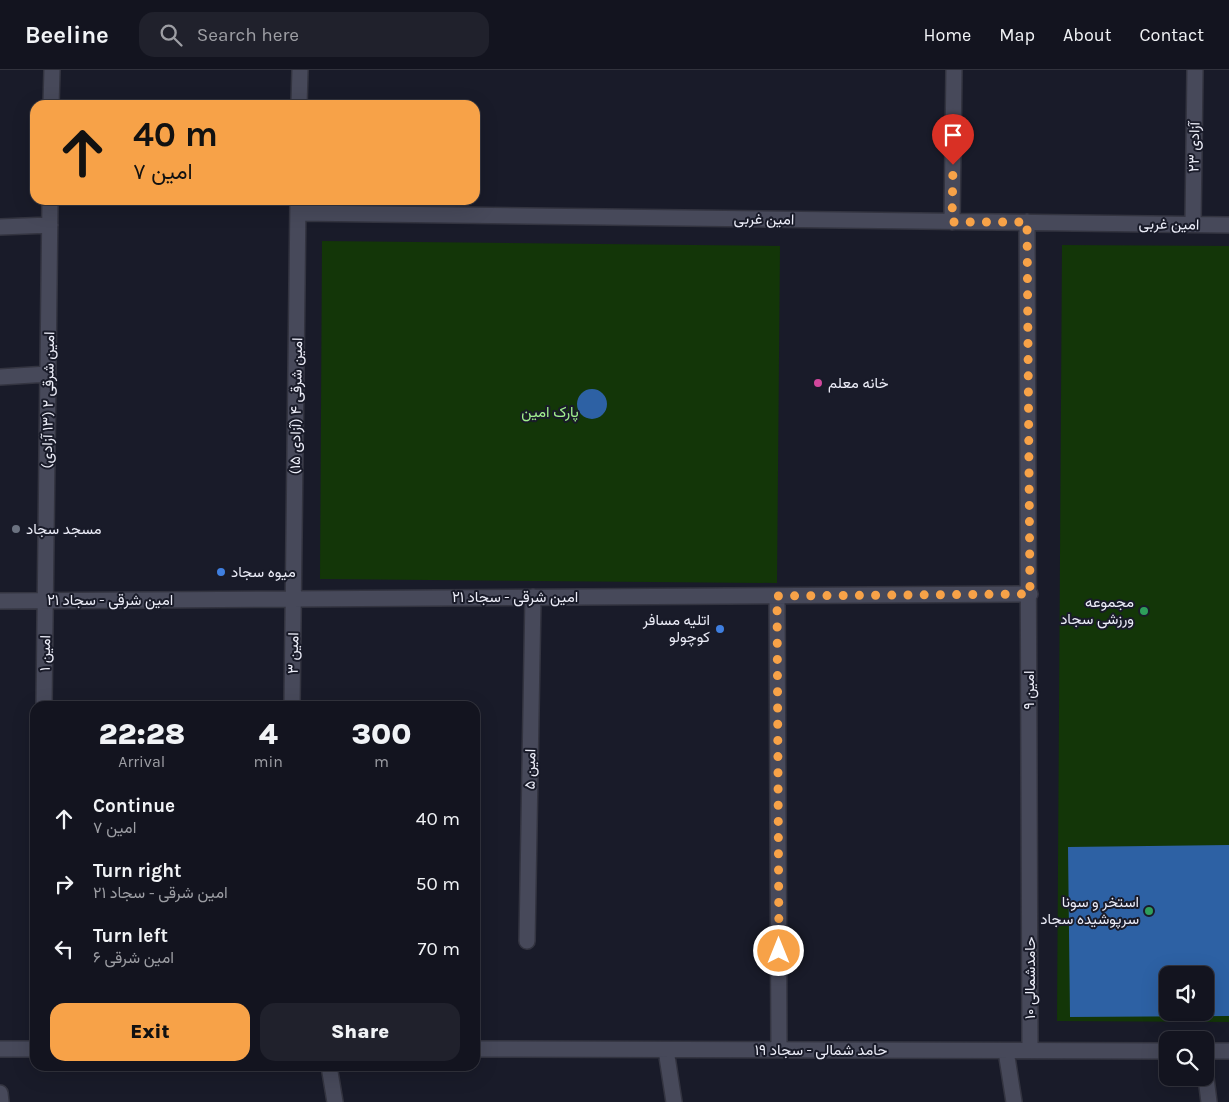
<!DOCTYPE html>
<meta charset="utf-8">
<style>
:root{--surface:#13141f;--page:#20212c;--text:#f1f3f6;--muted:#9d9ea4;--line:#32333d;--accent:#f7a248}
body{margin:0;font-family:Karla,Vazirmatn,sans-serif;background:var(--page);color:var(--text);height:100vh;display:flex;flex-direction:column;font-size:19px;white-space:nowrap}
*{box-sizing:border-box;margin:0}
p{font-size:16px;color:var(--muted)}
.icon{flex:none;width:28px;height:28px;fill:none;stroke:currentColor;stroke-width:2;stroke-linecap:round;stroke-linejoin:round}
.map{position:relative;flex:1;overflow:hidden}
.drawer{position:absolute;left:30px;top:631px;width:450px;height:370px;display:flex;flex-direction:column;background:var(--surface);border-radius:15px;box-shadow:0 5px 20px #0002,0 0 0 1px var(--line)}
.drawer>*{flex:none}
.top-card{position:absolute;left:30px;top:30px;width:450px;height:105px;border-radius:15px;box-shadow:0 5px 20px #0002,0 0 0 1px var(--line);background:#f7a248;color:#111;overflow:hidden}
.tools{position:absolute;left:1159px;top:896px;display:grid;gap:10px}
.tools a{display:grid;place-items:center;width:55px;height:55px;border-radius:10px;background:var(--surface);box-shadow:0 5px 20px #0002,0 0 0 1px var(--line);font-size:25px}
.pin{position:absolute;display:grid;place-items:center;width:42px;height:42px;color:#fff;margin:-51px -21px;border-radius:50% 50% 50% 0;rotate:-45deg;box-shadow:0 0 5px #0007}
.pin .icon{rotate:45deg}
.me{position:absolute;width:55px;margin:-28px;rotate:0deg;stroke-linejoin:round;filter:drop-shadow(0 0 4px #0008)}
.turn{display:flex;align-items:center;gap:18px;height:105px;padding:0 20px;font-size:22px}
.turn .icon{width:65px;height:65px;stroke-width:2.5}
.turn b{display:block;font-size:35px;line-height:42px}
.eta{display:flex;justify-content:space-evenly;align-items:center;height:85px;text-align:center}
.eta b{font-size:30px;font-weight:800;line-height:35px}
.cta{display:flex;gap:10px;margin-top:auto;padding:10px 20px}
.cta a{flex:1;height:58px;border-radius:15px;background:var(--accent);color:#111;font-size:20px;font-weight:800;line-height:58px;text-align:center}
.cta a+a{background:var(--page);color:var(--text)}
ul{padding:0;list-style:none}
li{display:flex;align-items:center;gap:15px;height:65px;padding:0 20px}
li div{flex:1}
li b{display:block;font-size:19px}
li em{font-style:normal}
header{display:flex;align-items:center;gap:30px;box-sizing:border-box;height:70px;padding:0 25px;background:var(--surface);border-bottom:1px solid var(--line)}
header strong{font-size:24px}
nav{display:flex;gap:28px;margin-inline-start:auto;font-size:18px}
.search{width:350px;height:45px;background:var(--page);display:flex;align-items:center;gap:12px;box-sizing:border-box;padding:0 18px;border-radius:15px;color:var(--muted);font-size:19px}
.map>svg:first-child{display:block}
</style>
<header>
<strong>Beeline</strong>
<div class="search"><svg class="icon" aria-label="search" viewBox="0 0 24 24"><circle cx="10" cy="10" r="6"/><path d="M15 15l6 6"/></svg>Search here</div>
<nav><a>Home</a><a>Map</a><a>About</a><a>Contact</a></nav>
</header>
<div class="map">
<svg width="1229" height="1032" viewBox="0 0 1229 1032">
<rect width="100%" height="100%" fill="#191b29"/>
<!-- green -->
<path fill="#133608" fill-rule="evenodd" d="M322,171L780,176L777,513L320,509Z
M1062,175L1229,176V952L1057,951ZM1168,905H1205V942H1168Z"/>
<!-- water -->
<path fill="#2d61a4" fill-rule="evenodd" d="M577 334a15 15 0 1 1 30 0a15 15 0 1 1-30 0Z
M1229,775V946L1070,947L1068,777ZM1168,905H1205V942H1168Z"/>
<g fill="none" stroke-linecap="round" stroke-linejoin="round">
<defs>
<path id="minor" d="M51,35L52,0
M299,35L300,0
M298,143L1229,155
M952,152L954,0
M1027,152L1030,980
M1193,154L1195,0
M0,157L50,155
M0,307L48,304
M777,526L779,980
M0,531L1030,524
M44,636L50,130
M292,636L298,130
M527,871L533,527
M0,979H35
M475,979L1168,981
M666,980L674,1032
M1006,981L1014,1032
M1205,981H1229
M329,996L335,1032
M1205,1000L1209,1032
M0,1023L1,1032"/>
</defs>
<!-- minor casing -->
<use href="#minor" stroke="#333440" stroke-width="18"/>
<!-- minor -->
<use href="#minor" stroke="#47495a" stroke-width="15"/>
</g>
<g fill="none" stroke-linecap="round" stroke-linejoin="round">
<!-- route -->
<path stroke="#f7a248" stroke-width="9" stroke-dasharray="0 16.2" d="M779,881L777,526L1030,524L1027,152H952L953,95"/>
</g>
<!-- markers -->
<circle fill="#d1479c" stroke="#191b29" stroke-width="2" cx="818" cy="313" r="5"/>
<circle fill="#6b7280" stroke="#191b29" stroke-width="2" cx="16" cy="459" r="5"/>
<g fill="#3f7fe0" stroke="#191b29" stroke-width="2">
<circle cx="221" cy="502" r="5"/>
<circle cx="720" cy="559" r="5"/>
</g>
<g fill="#2e9e5b" stroke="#191b29" stroke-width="2">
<circle cx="1144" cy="541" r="5"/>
<circle cx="1149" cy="841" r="5"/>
</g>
<g text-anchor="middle" stroke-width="4" stroke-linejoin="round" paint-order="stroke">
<!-- street labels -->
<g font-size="15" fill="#ebecf7" stroke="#191b29">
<text transform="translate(1194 77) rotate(-89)" y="5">آزادی ۲۳</text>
<text transform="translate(764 149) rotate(1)" y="5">امین غربی</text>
<text transform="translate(1169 154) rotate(1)" y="5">امین غربی</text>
<text transform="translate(48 330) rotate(-89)" y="5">امین شرقی ۲ (۱۳ آزادی)</text>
<text transform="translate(296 336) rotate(-89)" y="5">امین شرقی ۴ (آزادی ۱۵)</text>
<text x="515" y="532">امین شرقی - سجاد ۲۱</text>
<text x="110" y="535">امین شرقی - سجاد ۲۱</text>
<text transform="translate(45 583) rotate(-89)" y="5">امین ۱</text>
<text transform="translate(293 583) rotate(-89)" y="5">امین ۳</text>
<text transform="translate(1029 620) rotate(-90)" y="5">امین ۹</text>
<text transform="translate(530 699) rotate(-89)" y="5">امین ۵</text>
<text transform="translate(1030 908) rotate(-90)" y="5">حامدشمالی ۱۰</text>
<text x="821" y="985">حامد شمالی - سجاد ۱۹</text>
</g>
<!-- poi labels -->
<g font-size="15" fill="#ebecf7" stroke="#191b29" text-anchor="start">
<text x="828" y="318">خانه معلم</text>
<text x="26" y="464">مسجد سجاد</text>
<text x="231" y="507">میوه سجاد</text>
<text x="1134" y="537" text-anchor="end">مجموعه<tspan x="1134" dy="17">ورزشی سجاد</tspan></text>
<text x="710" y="555" text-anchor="end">اتليه مسافر<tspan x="710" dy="17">كوچولو</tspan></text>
<text x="1139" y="837" text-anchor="end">استخر و سونا<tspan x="1139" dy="17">سرپوشیده سجاد</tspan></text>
</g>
<!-- park labels -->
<g font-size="15" fill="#a2f18f" stroke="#191b29">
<text x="550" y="347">پارک امین</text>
</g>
</g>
</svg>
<div class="tools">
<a><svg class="icon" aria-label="sound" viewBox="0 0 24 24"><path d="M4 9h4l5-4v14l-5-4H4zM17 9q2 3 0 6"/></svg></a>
<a><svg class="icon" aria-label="search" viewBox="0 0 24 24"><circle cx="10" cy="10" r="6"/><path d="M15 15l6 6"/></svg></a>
</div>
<div class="pin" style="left:953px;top:95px;background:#d93025"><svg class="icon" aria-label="arrive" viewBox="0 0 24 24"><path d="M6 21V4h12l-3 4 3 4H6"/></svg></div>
<svg class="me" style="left:779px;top:881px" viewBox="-20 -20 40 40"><circle r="17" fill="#f7a248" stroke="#fff" stroke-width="3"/><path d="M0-11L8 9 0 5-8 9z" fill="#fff"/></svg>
<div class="top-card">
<div class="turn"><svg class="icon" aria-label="ahead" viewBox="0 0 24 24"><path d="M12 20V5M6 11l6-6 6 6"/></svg><div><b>40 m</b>امین ۷</div></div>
</div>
<section class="drawer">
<div class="eta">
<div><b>22:28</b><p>Arrival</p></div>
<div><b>4</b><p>min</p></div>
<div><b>300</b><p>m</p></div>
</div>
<ul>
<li><svg class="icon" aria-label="ahead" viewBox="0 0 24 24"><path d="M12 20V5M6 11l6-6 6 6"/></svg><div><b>Continue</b><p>امین ۷</p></div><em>40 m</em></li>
<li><svg class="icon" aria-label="right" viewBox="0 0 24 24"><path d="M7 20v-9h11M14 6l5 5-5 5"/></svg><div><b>Turn right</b><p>امین شرقی - سجاد ۲۱</p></div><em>50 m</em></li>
<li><svg class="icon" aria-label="left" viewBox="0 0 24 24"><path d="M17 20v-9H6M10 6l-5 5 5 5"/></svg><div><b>Turn left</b><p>امین شرقی ۶</p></div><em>70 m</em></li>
</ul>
<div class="cta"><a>Exit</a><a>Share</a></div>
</section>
</div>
